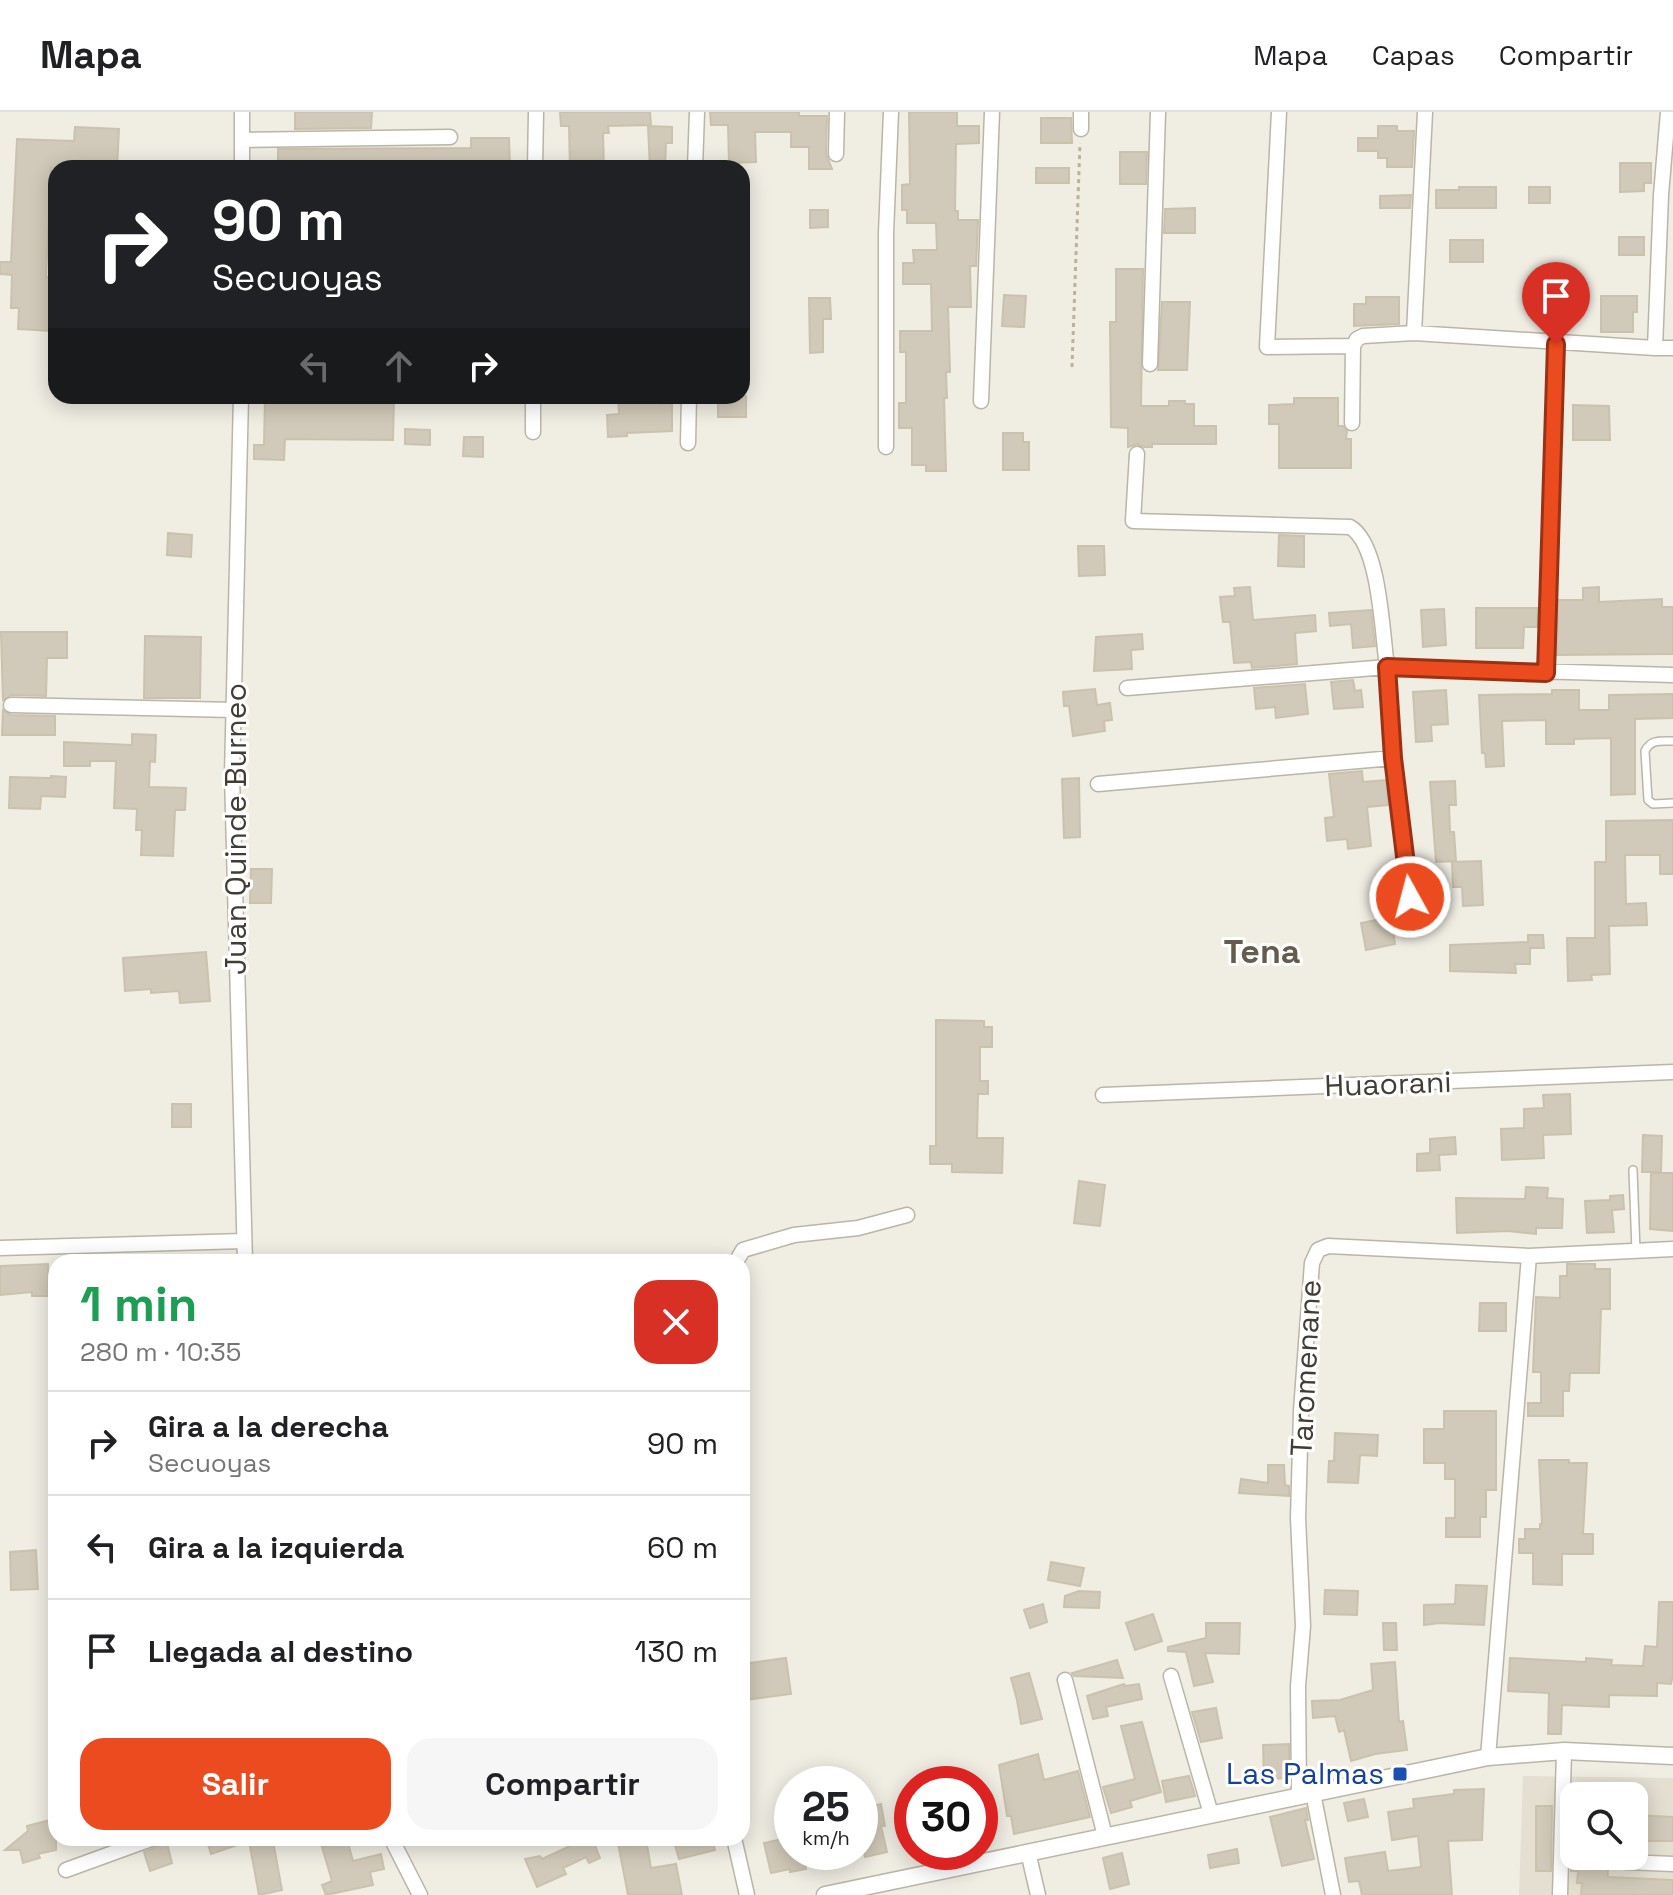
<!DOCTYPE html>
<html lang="es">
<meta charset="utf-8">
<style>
:root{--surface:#fff;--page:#f6f6f6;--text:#202124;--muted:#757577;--line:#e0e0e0;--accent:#ec4b1f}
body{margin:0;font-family:"Space Grotesk",sans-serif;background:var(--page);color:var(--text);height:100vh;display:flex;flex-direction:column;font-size:30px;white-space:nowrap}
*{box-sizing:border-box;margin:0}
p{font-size:26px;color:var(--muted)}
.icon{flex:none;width:44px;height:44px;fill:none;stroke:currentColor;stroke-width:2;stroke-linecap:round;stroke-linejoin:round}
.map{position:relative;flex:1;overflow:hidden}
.sheet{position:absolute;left:48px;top:1142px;width:702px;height:592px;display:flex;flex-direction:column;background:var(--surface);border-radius:24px;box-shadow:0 4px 20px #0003}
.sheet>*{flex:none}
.top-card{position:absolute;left:48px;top:48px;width:702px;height:244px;border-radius:24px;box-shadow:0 4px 20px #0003;background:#202124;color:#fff;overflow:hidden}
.controls{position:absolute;left:1560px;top:1670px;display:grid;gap:16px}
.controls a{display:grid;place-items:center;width:88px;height:88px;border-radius:16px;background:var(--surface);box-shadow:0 4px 20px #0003;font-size:40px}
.speed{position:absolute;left:774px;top:1654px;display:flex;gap:16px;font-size:40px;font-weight:700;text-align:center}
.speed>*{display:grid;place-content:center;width:104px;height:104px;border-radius:50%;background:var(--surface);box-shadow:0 4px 20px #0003;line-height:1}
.speed small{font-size:20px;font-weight:400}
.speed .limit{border:12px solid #d22;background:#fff;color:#111}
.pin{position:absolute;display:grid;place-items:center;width:68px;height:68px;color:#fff;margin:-82px -34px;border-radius:50% 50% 50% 0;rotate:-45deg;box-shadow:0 0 8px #0007}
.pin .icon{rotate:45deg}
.me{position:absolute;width:88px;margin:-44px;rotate:353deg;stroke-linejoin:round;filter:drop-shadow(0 0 6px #0008)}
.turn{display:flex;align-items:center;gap:28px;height:168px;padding:0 32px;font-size:36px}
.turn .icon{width:104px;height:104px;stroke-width:2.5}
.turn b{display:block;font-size:56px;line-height:68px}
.lanes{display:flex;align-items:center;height:76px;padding:0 32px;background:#0003;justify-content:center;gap:40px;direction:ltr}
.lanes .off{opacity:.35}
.round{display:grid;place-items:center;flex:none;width:84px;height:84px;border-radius:24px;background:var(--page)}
.head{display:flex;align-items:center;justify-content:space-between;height:136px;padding:0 32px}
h1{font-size:48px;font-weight:800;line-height:60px;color:#1e9e55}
.primary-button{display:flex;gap:16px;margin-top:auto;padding:16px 32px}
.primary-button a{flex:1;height:92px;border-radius:24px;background:var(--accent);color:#fff;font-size:32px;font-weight:800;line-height:92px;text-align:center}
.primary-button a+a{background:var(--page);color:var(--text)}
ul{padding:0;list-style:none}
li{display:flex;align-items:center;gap:24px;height:104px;padding:0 32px;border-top:2px solid var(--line)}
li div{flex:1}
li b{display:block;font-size:30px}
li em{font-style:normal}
header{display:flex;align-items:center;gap:48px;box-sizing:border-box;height:112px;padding:0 40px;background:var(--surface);border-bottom:2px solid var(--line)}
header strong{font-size:38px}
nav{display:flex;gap:44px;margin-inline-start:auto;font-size:28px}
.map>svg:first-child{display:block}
</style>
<header>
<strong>Mapa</strong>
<nav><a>Mapa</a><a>Capas</a><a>Compartir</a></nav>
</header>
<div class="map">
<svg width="1673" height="1783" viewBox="0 0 1673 1783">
<rect width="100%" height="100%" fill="#f0ede3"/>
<!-- residential -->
<path fill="#e4dfd1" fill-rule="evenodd" d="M1523,1664L1673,1666V1783H1519ZM1574,1684H1634V1744H1574Z"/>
<!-- building -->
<path fill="#d1c9b9" stroke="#cbc2ad" stroke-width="2" d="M295,0H372L371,16L295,17Z
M560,0H650L651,13L608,14L609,21H603L604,56H570L569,14H561Z
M710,0H799V4H827L826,42L832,57H809V35H791V20H755L756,50L729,51L728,13H711Z
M909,0H957V14H979V31L956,32L955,99H958V108H978L976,154H970L971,195H948L950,260H946L947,286H944L946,359H926V353H912V316H899V291H906V240H900V219H932L931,172H903V151H914L913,138H937L936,111H907V98H902V73L910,72Z
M1041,6H1071L1072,31H1041Z
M648,14L672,15V31H666L665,56H650Z
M1378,14H1397V19H1414L1412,55H1387V46H1378V39H1358V26H1378Z
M75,15L119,17L117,56H51L46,165H54L51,219L18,217L19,196H11L12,163L0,162V150H11L17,27L74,29Z
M471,26H509L510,56H278V37L471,36Z
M1120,40H1147L1146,72H1120Z
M1620,51H1651V71H1644V79L1620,80Z
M1036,56H1069V71H1036Z
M1459,75H1496V96H1436V78H1459Z
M1529,75H1550V91H1529Z
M1411,83L1410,96H1380V84Z
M1195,96V121H1164L1165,97Z
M810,98H828V115L810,116Z
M1619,125H1644V143H1619Z
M1450,128H1483V150H1450Z
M1116,157H1143L1141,294H1169V289H1185V292H1194V314H1216V332H1152V335H1144L1137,332L1128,335V316L1111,315L1110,210H1116Z
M1004,183L1026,184L1024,215L1002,214Z
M1601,184H1637V200H1633V220H1601Z
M1366,185H1399V212L1354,214V192H1366Z
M809,186H830L831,207H823V240L810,241Z
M1162,190H1190L1187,258H1158Z
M265,284H394L393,328L285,327L284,348L254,347V333H264Z
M618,284H660V292L672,291V319L627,321V324L608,325L607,303L619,302Z
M722,284H746V305H718V290H722Z
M1294,286H1338V314H1343L1347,319L1346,327H1351V356H1279V312H1269V293L1294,292Z
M1573,293L1609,294L1610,328H1573Z
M405,317L430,318V333L405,332Z
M1003,321H1023V330H1029V358H1003Z
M464,325H483V345L463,344Z
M168,421L192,423L191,445L167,443Z
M1279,423L1304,424V455L1278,454Z
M1078,434H1104L1105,463L1079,464Z
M1250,475L1253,508L1315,503L1316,519L1295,521L1297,552L1252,556L1251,550L1234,551L1230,510H1223L1220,485L1235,484L1234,476Z
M1599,475V490L1662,487V495H1673V542L1557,543L1558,488H1583V476Z
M1476,496H1538L1537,515H1524L1523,536H1476Z
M1444,497L1446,533L1423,535L1421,498Z
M1371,498L1375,534L1353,536L1351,512L1330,514L1329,501Z
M1,520H67V546H47L46,584L11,583L3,588Z
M1142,522L1143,537L1131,538L1132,557L1094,559L1096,525Z
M145,524L201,525L200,586H144Z
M1353,568L1355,579L1361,578L1363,595L1334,597L1331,570Z
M1305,572L1308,602L1276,606L1275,595L1256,597L1254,576Z
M1095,577L1097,593L1110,591L1112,608L1104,609L1105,619L1073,624L1069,594H1064L1063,580Z
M1446,578L1448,612L1431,613L1432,629L1416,630L1413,580Z
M1552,578H1579V598H1609V583L1673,582V606L1635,607V682L1611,683V626L1574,627V632H1546V608L1502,609L1504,654L1486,655L1485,641H1482L1479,583L1552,582Z
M3,598L11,603L55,604V623H2Z
M132,622L156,623L155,650L150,649L149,675L186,676L185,698H175L173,744L141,743L142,718H136L137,697L114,696L116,649H90V654H64V630L132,633Z
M1362,659L1363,670L1386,668L1388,693L1367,695L1371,734L1348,737L1347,727L1327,729L1325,706L1334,705L1329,662Z
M51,664L66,665L65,685L41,684L40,697L9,696L10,665L51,666Z
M1079,666L1080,725L1064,726L1062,667Z
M1455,669L1456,693H1449L1450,720H1454L1456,749L1436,750L1430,670Z
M1673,708V762H1660V743H1625L1626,792L1646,791L1647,813L1609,814L1610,862L1591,863L1592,868L1568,869L1567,826H1595V750H1606V709Z
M1481,749L1483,793L1463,794L1462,775H1453L1452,750Z
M251,757H272L271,791H250Z
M1391,805L1395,832L1366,838L1361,811Z
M1528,823H1543L1544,836H1530V852H1515L1516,861L1450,859V833L1528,830Z
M206,840L210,889L180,891L179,879L151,881V877L125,879L123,846Z
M936,908L984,909V915H992V935H980V969H988V982H978L977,1026H1003L1002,1061L952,1060V1052H930V1034H936Z
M1570,982L1571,1022L1543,1023L1544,1046L1502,1048L1501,1017L1524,1016V997L1544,996L1543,983Z
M172,992H191V1015H172Z
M1643,1023L1662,1024L1661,1060H1642Z
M1455,1025L1456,1042L1439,1043L1440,1058L1417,1059V1042L1430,1041V1027Z
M1651,1061H1673V1119L1650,1117Z
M1079,1069L1105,1073L1100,1114L1074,1111Z
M1526,1075L1548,1076L1547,1086L1563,1087L1562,1116H1536V1122L1508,1119L1457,1121L1456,1086L1525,1087Z
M1623,1083L1624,1097L1612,1098L1614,1120L1587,1121L1585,1089L1610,1088V1084Z
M48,1152V1184H32V1180L0,1183V1154Z
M1567,1152H1595V1157H1610V1197H1601L1599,1261H1570L1569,1279H1563V1304H1528V1291H1541V1260H1533L1536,1185L1560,1186V1164H1567Z
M1480,1191H1506V1219H1479Z
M1444,1299H1496V1378H1486V1405H1480V1425H1446V1406H1455V1367H1445V1351H1424V1317H1444Z
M1335,1321L1378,1323L1377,1344L1360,1343L1358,1371L1328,1370L1329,1349H1334Z
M1539,1348H1569V1351H1587L1583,1422H1593V1442H1562V1473L1533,1472V1441H1519V1427H1525V1417H1540V1412H1542Z
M1268,1353H1284L1285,1373L1289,1374V1384L1239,1381L1241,1367L1268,1371Z
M36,1438L38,1477L11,1478L10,1440Z
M1051,1450L1084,1456L1080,1474L1048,1468Z
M1456,1473L1487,1474L1484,1513L1439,1511L1424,1513V1493L1455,1492Z
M1325,1478L1358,1479L1357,1503L1324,1502Z
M1079,1479L1100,1480L1099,1496L1064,1495L1065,1484Z
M1659,1490H1673V1563L1671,1572L1657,1571V1584L1609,1583V1595L1562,1593L1561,1622H1548L1549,1581L1508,1579L1510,1546L1586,1550V1546L1612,1548L1611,1553L1643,1554L1645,1534L1657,1535Z
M1043,1492L1047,1510L1030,1516L1024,1498Z
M1153,1502L1162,1529L1135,1538L1126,1511Z
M1206,1511H1240L1239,1542L1205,1541L1213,1570L1194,1574L1186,1540L1168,1539V1535L1206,1526Z
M1383,1511H1396L1397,1538H1384Z
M786,1546L791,1582L744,1588L742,1552Z
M1117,1548L1123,1566L1074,1564L1072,1561Z
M1395,1550L1399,1610L1403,1609L1407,1638L1375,1642L1351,1649L1344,1618L1339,1620L1335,1604L1313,1606L1312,1589L1340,1588L1373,1578L1371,1552Z
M1029,1561L1042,1607L1021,1612L1017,1588L1011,1566Z
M1124,1572L1125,1574L1139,1572L1142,1587L1106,1595L1108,1604L1093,1607L1087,1584Z
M1216,1596L1222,1626L1201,1630L1192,1600Z
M1142,1610L1161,1680L1130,1689L1132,1695L1111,1701L1103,1675L1135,1667L1121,1614Z
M1289,1632V1666L1264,1667L1263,1633Z
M1038,1642L1044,1668L1078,1659L1090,1705L1014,1722L1011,1704H1007L999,1653Z
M1189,1664L1195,1684L1166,1690L1162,1669Z
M1484,1677L1482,1728L1448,1729L1452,1783H1362L1359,1769L1349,1770L1345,1746L1385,1740L1388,1759L1421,1755L1418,1724L1392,1728L1388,1700L1414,1696L1413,1687L1454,1682V1678Z
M1364,1687L1368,1705L1348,1709L1344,1691Z
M881,1692L885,1714H881L887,1740L865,1745L861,1728L864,1727L860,1697Z
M1536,1694H1552L1551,1759H1536Z
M1306,1696L1308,1708H1305L1314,1747L1282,1754L1270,1705Z
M1634,1703L1673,1705V1729H1634Z
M50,1708L56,1724V1738L38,1742L40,1746L23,1751L20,1738H5L28,1719L27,1714Z
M792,1725V1740H802L806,1757L790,1760V1757L771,1761L764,1731Z
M206,1726H262L264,1732L273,1729L282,1778L259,1783L249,1729L211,1742Z
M577,1726H592L600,1746L589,1751L586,1745L563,1756L566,1762L537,1775L525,1747L540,1744L542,1747L579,1730Z
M673,1726H712L715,1738L679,1747Z
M636,1729L637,1734L647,1733L651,1756L676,1752L682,1783H628L618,1731Z
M167,1731L172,1751L150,1759L144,1740Z
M336,1731L337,1734L348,1731L353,1749L381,1742L384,1757L370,1760L373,1773L326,1783L322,1773L332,1769L322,1735Z
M1237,1737L1239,1751L1210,1756L1208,1743Z
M1122,1741L1129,1772L1110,1777L1103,1746Z
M1571,1743L1607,1744L1608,1765L1673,1768V1783H1581L1582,1771H1577L1578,1759H1571Z"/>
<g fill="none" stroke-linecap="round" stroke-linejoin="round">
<defs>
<path id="service" d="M1673,629C1661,629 1651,627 1645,639L1648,688L1653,692L1673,691
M1633,1058L1636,1139"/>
<path id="minor" d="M242,0V56
M1279,0L1267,235L1353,234
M1668,0L1661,83L1655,236H1673
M1081,17V0
M242,28L450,25
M836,42L837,0
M535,56L536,0
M695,56L697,0
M1414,221L1425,0
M1150,252L1158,0
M241,284L232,663L245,1150
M981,289L992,0
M1352,311L1353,234L1357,227L1363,224L1414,221L1655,236
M533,320V284
M688,331L689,284
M886,335V121L891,0
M1546,561L1556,232
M1127,576L1387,555C1382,521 1380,432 1350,415L1133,409L1137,342
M11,593L234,598
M1098,672L1393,646
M1410,785L1393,646L1387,555L1673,563
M1103,983L1673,960
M0,1136L244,1129
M736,1150L743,1138L794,1123L858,1116L907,1103
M1171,1564L1211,1702
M1065,1568L1105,1724
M1488,1645L1529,1144
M1313,1681L1333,1783
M1299,1683L1298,1574L1303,1514L1298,1406L1301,1299L1312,1151L1318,1138L1328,1134L1529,1144L1673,1137
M391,1726L420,1783
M734,1726L747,1783
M1028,1740L1038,1783
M1626,1750L1673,1752
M66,1758L154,1726
M1560,1783L1564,1639"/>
<path id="tertiary" d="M825,1783L1488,1645L1564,1639L1673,1644"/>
</defs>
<!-- service casing -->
<use href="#service" stroke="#bbb5a7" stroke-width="10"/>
<!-- minor casing -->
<use href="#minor" stroke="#bbb5a7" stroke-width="17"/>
<!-- tertiary casing -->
<use href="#tertiary" stroke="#bbb5a7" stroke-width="19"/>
<!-- path -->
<path stroke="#bcb299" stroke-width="3" stroke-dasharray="4 4" stroke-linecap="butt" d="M1072,255L1080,31"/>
<!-- service -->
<use href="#service" stroke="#fff" stroke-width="7"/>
<!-- minor -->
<use href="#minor" stroke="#fff" stroke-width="14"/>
<!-- tertiary -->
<use href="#tertiary" stroke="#fff" stroke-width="16"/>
</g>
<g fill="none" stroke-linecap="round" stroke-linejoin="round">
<defs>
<path id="route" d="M1410,785L1393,646L1387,555L1546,561L1556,232"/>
</defs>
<!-- route casing -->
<use href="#route" stroke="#993114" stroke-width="20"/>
<!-- route -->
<use href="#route" stroke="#ec4b1f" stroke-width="14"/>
</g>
<!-- markers -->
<rect fill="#1a4fb4" stroke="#fff" stroke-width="3" x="1392" y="1654" width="16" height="16" rx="4"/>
<g text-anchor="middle" stroke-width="6" stroke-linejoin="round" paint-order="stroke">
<!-- street labels -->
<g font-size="30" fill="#423d34" stroke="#fff">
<text transform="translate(236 717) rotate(-90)" y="10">Juan Quinde Burneo</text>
<text transform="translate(1388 972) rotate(-2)" y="10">Huaorani</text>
<text transform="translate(1306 1256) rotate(-87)" y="10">Taromenane</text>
</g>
<!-- transit labels -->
<g font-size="30" fill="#164399" stroke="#fff" text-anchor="end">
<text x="1384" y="1672">Las Palmas</text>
</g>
<!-- quarter labels -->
<g font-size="34" font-weight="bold" fill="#645c4c" stroke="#fff">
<text x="1262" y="851">Tena</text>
</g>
</g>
</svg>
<div class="controls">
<a><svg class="icon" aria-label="search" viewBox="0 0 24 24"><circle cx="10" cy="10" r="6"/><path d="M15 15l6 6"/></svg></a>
</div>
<div class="speed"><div>25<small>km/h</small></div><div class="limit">30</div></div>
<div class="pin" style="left:1556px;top:232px;background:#d93025"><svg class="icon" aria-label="arrive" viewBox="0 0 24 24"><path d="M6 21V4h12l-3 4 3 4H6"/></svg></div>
<svg class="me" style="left:1410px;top:785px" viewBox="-20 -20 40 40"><circle r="17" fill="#ec4b1f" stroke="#fff" stroke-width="3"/><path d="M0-11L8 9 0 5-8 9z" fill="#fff"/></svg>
<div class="top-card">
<div class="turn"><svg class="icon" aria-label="right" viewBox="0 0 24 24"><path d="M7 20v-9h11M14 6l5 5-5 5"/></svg><div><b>90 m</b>Secuoyas</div></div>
<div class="lanes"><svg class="icon off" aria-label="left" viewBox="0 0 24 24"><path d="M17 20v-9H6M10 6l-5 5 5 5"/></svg><svg class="icon off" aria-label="ahead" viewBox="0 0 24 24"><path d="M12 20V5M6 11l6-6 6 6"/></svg><svg class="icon" aria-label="right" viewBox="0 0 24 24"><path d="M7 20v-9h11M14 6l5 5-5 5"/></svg></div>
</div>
<section class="sheet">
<div class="head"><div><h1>1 min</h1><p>280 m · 10:35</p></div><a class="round" style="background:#d93025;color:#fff"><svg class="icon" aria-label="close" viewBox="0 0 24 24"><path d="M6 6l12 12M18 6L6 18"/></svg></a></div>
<ul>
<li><svg class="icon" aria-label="right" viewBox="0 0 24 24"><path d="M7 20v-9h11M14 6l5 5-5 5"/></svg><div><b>Gira a la derecha</b><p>Secuoyas</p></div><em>90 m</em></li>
<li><svg class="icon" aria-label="left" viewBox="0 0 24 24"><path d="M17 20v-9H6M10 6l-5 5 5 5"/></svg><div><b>Gira a la izquierda</b></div><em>60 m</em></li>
<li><svg class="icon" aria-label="arrive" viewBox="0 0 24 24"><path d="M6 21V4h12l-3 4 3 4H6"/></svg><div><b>Llegada al destino</b></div><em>130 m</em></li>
</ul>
<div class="primary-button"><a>Salir</a><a>Compartir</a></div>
</section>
</div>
